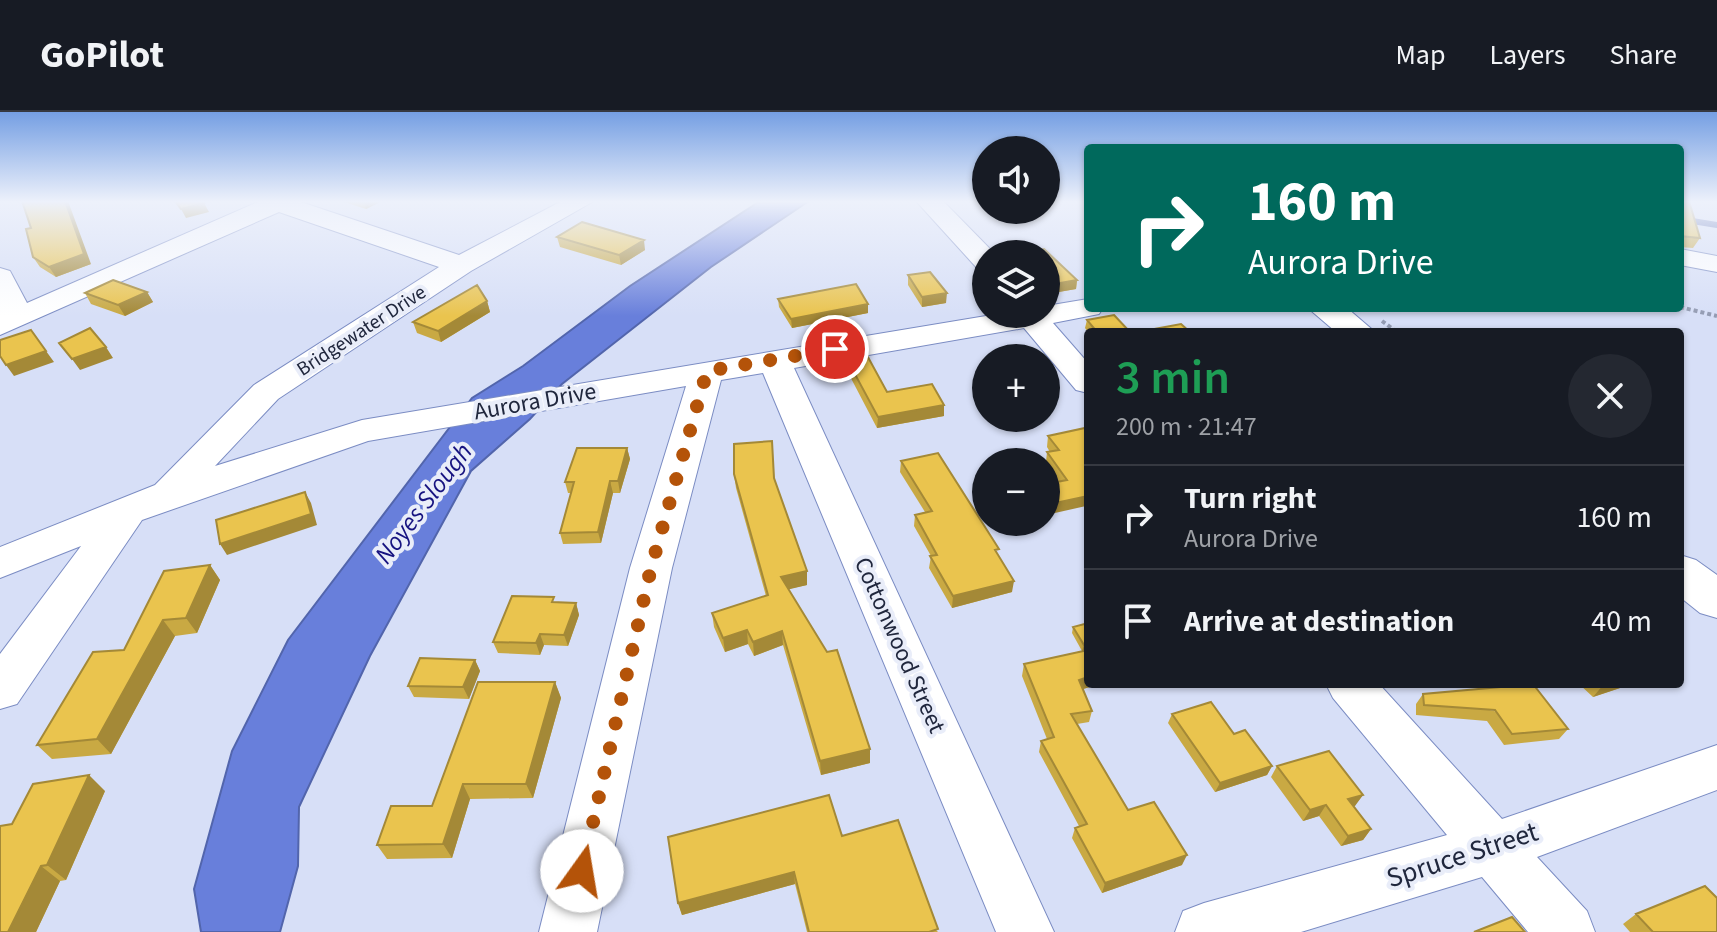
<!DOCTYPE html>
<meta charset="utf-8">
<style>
:root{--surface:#171b24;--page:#242831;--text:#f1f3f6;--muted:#9ea1a6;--line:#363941}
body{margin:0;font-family:"Source Sans 3",sans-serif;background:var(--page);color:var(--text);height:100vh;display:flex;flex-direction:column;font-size:30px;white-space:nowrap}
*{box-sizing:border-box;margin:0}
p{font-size:26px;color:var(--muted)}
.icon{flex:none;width:44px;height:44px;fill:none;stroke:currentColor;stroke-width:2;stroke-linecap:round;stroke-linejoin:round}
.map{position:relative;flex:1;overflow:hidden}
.details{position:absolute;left:1084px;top:216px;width:600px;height:360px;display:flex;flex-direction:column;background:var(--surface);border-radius:8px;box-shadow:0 2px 6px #0004}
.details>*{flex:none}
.top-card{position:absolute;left:1084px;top:32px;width:600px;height:168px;border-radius:8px;box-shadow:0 2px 6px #0004;background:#00695c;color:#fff;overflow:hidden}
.fabs{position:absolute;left:972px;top:24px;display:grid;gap:16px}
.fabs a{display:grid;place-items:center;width:88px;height:88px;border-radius:50%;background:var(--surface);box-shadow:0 2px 6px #0004;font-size:40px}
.pin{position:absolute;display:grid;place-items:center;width:68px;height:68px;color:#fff;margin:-34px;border:4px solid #fff;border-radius:50%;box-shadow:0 2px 8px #0007}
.me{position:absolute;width:88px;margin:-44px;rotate:13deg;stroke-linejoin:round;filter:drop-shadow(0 0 6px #0008)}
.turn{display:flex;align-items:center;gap:28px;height:168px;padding:0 32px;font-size:36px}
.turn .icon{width:104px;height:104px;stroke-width:2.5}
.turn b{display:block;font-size:56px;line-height:68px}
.round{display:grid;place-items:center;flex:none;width:84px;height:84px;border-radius:42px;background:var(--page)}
.head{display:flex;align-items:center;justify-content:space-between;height:136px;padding:0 32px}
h1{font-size:48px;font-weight:600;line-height:60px;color:#1e9e55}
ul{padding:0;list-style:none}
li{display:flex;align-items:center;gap:24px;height:104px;padding:0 32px;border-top:2px solid var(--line)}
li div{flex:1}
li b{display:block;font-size:30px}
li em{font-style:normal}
header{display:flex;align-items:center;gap:48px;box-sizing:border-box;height:112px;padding:0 40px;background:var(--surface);border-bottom:2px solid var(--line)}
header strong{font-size:38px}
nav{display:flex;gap:44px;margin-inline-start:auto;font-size:28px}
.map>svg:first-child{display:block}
</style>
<header>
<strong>GoPilot</strong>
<nav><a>Map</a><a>Layers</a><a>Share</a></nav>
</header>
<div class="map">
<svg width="1717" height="820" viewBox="0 0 1717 820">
<rect width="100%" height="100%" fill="#d7dff7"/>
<!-- water -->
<path fill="#687fdb" stroke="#5265ac" stroke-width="2" d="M809,89L711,155L562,272L530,307L471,359L370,544L299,695L298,754L280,820H201L194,777L232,639L288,528L472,286L523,254L630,174L757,91Z"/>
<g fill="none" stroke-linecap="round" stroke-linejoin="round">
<!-- stream -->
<path stroke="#5265ac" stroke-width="6" d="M1680,107L1717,113"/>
<defs>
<path id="minor" d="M260,89H298L459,143L562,89H594L471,159L278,287L215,354L362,308L998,202H1046V194L1088,187V196H1103L1099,202L1053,211L1088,251V281L1076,278L1024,216L794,256L1054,820H996L763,261L721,268L672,456L597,820H539L630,456L686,274L368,329L142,408L17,592L0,597V542L81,434L0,466V435L155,373L254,273L439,155L279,100L0,223V156L10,159L27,191Z
M916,89H943L995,142H986V157L976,155Z
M1680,137L1717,144V160L1680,153Z
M1326,572H1379L1502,707L1717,633V678L1537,745L1587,799L1595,820H1528L1482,765L1301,820H1175L1183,799L1204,791L1447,723L1333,586Z"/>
<path id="major" d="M1308,196H1347L1375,220H1336Z
M1680,443L1696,448L1717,463V506L1700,501L1680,485Z"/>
</defs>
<!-- minor casing -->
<use href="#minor" stroke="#7b8cc3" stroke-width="2"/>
<!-- major casing -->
<use href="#major" stroke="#7b8cc3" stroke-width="2"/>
<!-- path -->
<path stroke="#939bb2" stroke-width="4" stroke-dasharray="4 3" stroke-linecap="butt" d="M1680,195L1717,204
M1382,209L1397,220"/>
<!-- minor -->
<use href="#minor" fill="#fff" fill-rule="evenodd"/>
<!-- major -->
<use href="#major" fill="#fff" fill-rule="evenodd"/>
</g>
<!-- wall -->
<path fill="#c9a943" d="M341,89H382L366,97Z
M1680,89L1700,126L1693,136L1680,135Z
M557,125L645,138L621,153L560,135Z
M1044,137L1077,168L1076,177L1047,182L1046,181V142H1026V140Z
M33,145L91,152L56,165L40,155Z
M908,163L946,191L922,195L908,173Z
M147,180L153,190L125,204L91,192L85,181Z
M778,187L868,201L792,216L779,195Z
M487,189L490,200L441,230L417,221L413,210Z
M1087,208L1130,220H1088L1085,216Z
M843,240L887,280L944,304L877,316L843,251Z
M1088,321V396L1059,370L1046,350L1047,340H1050L1047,335L1048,324Z
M627,336L630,347L620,381H613L601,431L563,432L560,421L571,381H568L565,370Z
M901,349L998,444L1012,480L952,496L929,456L931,444L914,414L915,403L925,400L900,360Z
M734,362L807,473L788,477L870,651L821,663L783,533L754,544L748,532L725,540L714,515L712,501L766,484L736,376Z
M210,453L220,468L197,521L175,524L111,642L52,647L37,633L124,538Z
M555,490L576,491L579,503L568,534L544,533L540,543L498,541L493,530Z
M1088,511V572H1100L1083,577L1092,599L1089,610L1077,612L1128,698L1182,753L1102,781L1072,726L1075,716L1079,714L1039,640L1041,629L1047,627L1022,564L1024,552L1082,539L1072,521L1073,515Z
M475,548L480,559L469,587L414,585L408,574Z
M555,570L561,586L533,686L470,687L452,746L387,747L377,733L432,694Z
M1579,572H1632L1593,585Z
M1423,582L1568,617L1559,627L1504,633L1487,609L1416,603V592Z
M1172,602L1234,622L1272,654L1267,663L1215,680L1168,611Z
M1277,654L1363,683L1354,694L1371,717L1363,728L1341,734L1319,704L1303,709L1271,665Z
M105,679L66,768L60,769L36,820H0L12,712Z
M842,724L938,820H807L795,772L682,803L678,791Z
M1636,802L1717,820H1630L1623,812Z"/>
<!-- shaded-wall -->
<path fill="#a48937" d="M65,89H68L91,152L56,165L49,155Z
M364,89H382L366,97Z
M204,91L209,100L186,106L181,97Z
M644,128L645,138L621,153L619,143Z
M1077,168L1076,177L1047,182L1049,173Z
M147,180L153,190L125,204L118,193Z
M947,181L946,191L922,195V185Z
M487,189L490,200L441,230L438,219Z
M868,192V201L792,216L791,207Z
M106,235L113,246L80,258L72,247Z
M46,239L54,250L14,264L6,253Z
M944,293V304L877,316L878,305Z
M627,336L630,347L620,381L618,369Z
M610,369L613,381L601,431L598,420Z
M305,380L311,391L317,413L227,443L220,432Z
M1088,384L1086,394L1046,403V393Z
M210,453L220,468L197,521L186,506Z
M807,459V473L782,479L781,465Z
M1014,469L1012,480L952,496L953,484Z
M576,491L579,503L568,534L564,523Z
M163,508L175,524L111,642L97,627Z
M747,518L748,532L725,540L723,526Z
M782,519L783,533L754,544L753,530Z
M540,522L544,533L540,543L536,531Z
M1088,532V538L1082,539L1084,533Z
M475,548L480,559L469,587L463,575Z
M1088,565V572H1100L1076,579L1079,568Z
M555,570L561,586L533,686L526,672Z
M1604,572H1632L1593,585Z
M870,637V651L821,663L820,649Z
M1272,654L1267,663L1215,680L1220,671Z
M89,663L105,679L66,768L47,753Z
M463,672L470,687L452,746L443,732Z
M1363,683L1355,694L1341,698L1348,687Z
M1326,693L1319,704L1303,709L1310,698Z
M1371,717L1363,728L1341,734L1348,724Z
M1187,743L1182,753L1102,781L1105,771Z
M41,754L60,769L36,820H8Z
M794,760L795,772L682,803L678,791Z"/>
<!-- building -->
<path fill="#eac44e" stroke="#a48937" stroke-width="2" d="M22,89H65L84,142L49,155L33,145L26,117L31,116Z
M175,89H203L204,91L181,97Z
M1680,89H1689L1700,126L1680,124Z
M582,110L644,128L619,143L557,125Z
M1044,137L1077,168L1049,173L1046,171V142H1027L1026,140Z
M930,160L947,181L922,185L908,163Z
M113,168L147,180L118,193L85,181Z
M856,172L868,192L791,207L778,187Z
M477,173L487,189L438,219L413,210Z
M1114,203L1130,220H1097L1087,208Z
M1181,212L1190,220H1138Z
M90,216L106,235L72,247L59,231Z
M31,218L46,239L6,253L0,244V228Z
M863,236L887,280L932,272L944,293L878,305L843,240Z
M1085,316L1088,321V384L1046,393V372L1067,368L1047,340L1059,338L1048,324Z
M772,329L774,366L807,459L781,465L827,540L837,538L870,637L820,649L782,519L753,530L747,518L723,526L712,501L768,483L734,362V332Z
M577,336H627L618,369H610L598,420L560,421L574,370H565Z
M938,341L999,437L995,438L1014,469L953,484L930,444L937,443L915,403L932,399L901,349Z
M305,380L311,402L220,432L216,408Z
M210,453L186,506L163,508L97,627L37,633L93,540L124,538L164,459Z
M512,484L554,485L552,490L576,491L564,523L540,522L536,531L493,530Z
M1088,511V532L1084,533L1073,515Z
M1088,538V565L1079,568L1092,599L1071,602L1128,698L1154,690L1187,743L1105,771L1075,716L1087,712L1041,629L1054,625L1024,552Z
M420,546L475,548L463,575L408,574Z
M478,570H555L526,672H463L443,732L377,733L391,694H432Z
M1533,572L1568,617L1512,622L1495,598L1424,593L1423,582Z
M1211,590L1234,622L1245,618L1272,654L1220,671L1172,602Z
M1329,639L1363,683L1348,687L1371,717L1348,724L1326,693L1310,698L1277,654Z
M89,663L47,753L41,754L8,820H0V714L12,712L33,672Z
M829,683L842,724L898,708L938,817L929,820H809L794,760L678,791L668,725Z
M1705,774L1717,786V820H1653L1636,802Z
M1512,805L1525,820H1474Z"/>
<!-- sky -->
<linearGradient id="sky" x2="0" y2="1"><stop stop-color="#759fe3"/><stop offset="0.44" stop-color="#edf1fb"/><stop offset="1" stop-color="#edf1fb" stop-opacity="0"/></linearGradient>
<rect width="1717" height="204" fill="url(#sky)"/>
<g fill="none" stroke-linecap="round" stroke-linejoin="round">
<!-- route -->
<path stroke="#b45309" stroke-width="14" stroke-dasharray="0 25.2" d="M582,759L651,456L707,259L835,237"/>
</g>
<g text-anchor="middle" stroke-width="8" stroke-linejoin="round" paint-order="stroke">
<!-- far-street labels -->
<g font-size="20" fill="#20273d" stroke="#e9edf9">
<text transform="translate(361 218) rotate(-33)" y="7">Bridgewater Drive</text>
</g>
<!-- street labels -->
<g font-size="24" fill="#20273d" stroke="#e9edf9">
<text transform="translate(535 289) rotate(-10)" y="8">Aurora Drive</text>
<text transform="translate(900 533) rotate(66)" y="8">Cottonwood Street</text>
</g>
<!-- water labels -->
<g font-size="26" font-style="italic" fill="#171380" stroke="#e9edf9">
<text transform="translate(423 391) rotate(-53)" y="9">Noyes Slough</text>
</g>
<!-- near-street labels -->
<g font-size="28" fill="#20273d" stroke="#e9edf9">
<text transform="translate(1462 742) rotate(-18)" y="10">Spruce Street</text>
</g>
</g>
</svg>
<div class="fabs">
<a><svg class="icon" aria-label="sound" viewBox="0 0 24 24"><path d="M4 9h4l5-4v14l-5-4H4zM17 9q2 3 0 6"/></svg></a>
<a><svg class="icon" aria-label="layers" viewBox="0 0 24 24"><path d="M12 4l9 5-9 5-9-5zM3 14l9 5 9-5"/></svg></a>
<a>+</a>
<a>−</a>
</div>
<div class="pin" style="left:835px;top:237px;background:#d93025"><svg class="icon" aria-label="arrive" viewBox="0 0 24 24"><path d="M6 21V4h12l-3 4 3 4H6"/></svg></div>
<svg class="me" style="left:582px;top:759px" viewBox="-20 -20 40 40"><circle r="19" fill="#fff"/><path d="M0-13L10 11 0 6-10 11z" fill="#b45309"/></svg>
<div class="top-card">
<div class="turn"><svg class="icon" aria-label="right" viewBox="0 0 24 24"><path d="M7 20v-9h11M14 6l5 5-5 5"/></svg><div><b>160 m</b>Aurora Drive</div></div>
</div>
<section class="details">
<div class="head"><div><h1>3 min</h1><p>200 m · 21:47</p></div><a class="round"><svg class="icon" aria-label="close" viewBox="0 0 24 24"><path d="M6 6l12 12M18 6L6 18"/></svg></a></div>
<ul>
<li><svg class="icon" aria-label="right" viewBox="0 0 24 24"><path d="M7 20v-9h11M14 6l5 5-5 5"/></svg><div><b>Turn right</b><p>Aurora Drive</p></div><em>160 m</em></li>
<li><svg class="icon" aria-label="arrive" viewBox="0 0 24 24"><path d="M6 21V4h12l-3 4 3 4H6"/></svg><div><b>Arrive at destination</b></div><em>40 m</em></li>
</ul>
</section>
</div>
